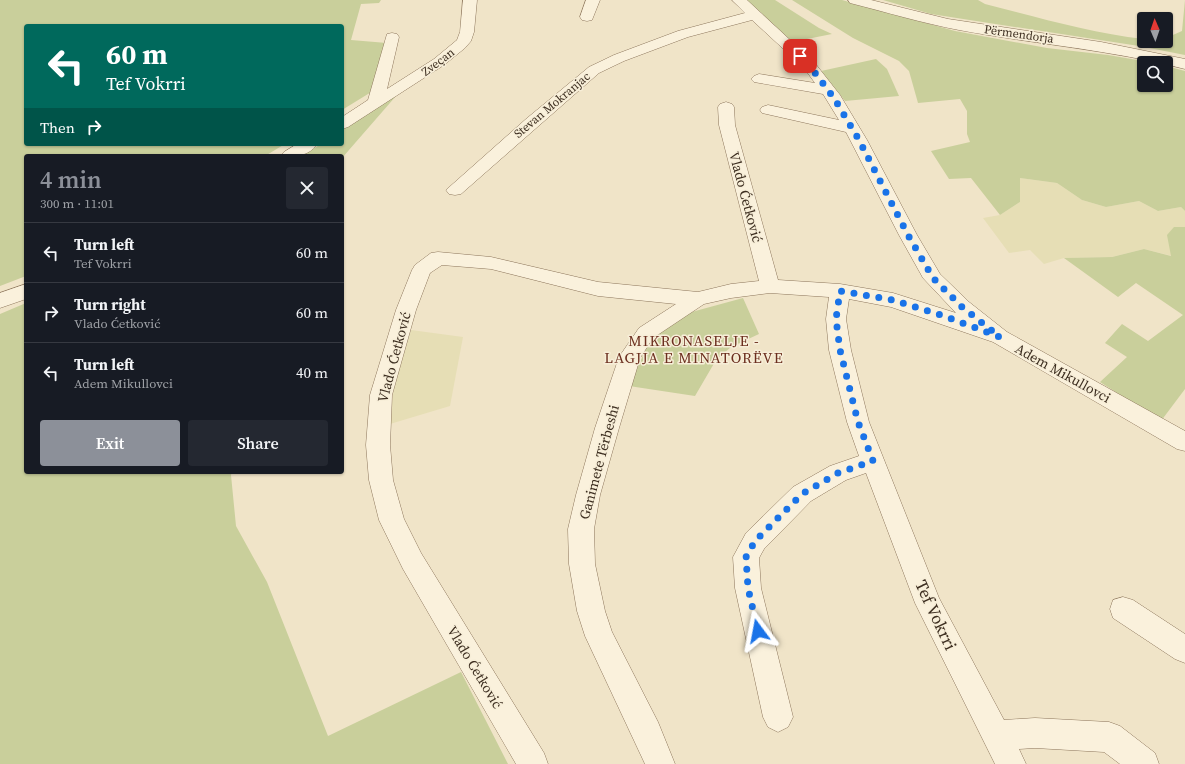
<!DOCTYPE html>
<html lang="en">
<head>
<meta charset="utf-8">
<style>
  :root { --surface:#171b24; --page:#242831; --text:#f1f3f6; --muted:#9ea1a6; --line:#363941; --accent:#8c9099 }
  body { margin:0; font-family:"Source Serif 4",serif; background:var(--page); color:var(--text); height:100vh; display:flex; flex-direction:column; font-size:15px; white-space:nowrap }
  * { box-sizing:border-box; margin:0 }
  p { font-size:13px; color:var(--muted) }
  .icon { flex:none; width:22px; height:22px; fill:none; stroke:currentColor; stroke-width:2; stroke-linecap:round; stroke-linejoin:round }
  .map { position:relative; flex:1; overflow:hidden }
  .sheet { position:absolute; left:24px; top:154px; width:320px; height:320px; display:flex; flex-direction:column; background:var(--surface); border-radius:4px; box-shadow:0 1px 3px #0004 }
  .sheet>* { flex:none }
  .guide { position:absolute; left:24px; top:24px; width:320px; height:122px; border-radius:4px; box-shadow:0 1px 3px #0004; background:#00695c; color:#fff; overflow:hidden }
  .needle { width:26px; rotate:358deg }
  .buttons { position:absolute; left:1137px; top:12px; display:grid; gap:8px }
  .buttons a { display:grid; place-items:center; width:36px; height:36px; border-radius:4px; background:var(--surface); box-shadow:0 1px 3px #0004; font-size:20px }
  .pin { position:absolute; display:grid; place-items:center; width:34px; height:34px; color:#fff; margin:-17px; border-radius:8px; box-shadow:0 2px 6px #0006 }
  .me { position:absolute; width:44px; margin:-22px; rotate:347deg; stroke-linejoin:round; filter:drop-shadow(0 0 3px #0008) }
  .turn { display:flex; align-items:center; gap:14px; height:84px; padding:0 16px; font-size:18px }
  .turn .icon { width:52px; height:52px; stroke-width:2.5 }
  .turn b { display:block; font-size:28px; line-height:34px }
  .then { display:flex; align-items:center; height:38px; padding:0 16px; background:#0003; gap:8px; font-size:15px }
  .round { display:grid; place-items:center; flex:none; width:42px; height:42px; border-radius:4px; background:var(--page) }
  .summary { display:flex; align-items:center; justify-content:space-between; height:68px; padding:0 16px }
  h1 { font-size:24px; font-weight:600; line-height:30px; color:var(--accent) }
  .action { display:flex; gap:8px; margin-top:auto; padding:8px 16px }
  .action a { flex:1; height:46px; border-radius:4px; background:var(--accent); color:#fff; font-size:16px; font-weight:600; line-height:46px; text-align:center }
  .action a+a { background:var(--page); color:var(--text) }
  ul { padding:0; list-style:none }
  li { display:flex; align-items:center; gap:12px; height:60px; padding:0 16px; border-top:1px solid var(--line) }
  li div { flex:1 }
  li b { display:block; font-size:15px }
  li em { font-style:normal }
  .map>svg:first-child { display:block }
  .farmland { fill:#e6deb5 }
  .green { fill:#c9cf9b }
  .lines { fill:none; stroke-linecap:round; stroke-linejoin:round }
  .minor-casing { stroke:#8d765c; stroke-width:1 }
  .minor { fill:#faf1dc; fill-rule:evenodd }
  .route { stroke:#1a73e8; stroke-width:7; stroke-dasharray:0 12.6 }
  .labels { text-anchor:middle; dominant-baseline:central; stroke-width:3; stroke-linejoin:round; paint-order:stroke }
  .far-street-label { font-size:12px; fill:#3d2e20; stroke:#f7eed8 }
  .street-label { font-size:14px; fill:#3d2e20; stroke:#f7eed8 }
  .neighbourhood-label { font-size:15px; letter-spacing:1px; fill:#6b2e1e; stroke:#f7eed8 }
  .near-street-label { font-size:17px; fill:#3d2e20; stroke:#f7eed8 }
</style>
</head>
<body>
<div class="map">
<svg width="1185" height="764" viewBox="0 0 1185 764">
  <rect width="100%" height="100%" fill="#f0e4c8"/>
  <g class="farmland">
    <path d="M1020 178 1057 183 1082 200 1106 207 1139 201 1158 211 1181 207 1185 211V227L1174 228 1172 256 1144 249 1112 257 1064 258 1044 264 1030 250 1009 253 983 218 1000 215 1020 202Z"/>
    <path d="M411 330 463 337 450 406 390 424 394 385Z"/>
  </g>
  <g class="green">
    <path d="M0 0H381L379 3 361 4 351 40 387 43 381 86 342 110V26H26V144H285L265 156H26V276L0 286Z"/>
    <path d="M745 0H775L819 28 832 34 792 42Z"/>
    <path d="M792 0H842L955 31 1047 48 1108 55 1155 63H1144V85H1166V66L1185 71V211L1181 207 1158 211 1139 201 1106 207 1082 200 1057 183 1020 178V202L1000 215 971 178 949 179 931 151 970 142 967 134V111L960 99 918 103 909 71 899 61 853 38Z"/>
    <path d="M883 0H978L985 4C1037 17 1090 33 1144 39V41H1166V38L1182 31 1185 0V55L1139 46 931 14Z"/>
    <path d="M876 59 887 69 899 96 845 101 821 71Z"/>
    <path d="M396 96 342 158V156H302L321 144H342V130Z"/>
    <path d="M1174 227H1185V389L1161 421 1100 382 1127 357 1105 343 1122 324 1148 341 1183 315 1136 283 1118 297 1064 258 1112 257 1144 249 1171 256 1167 235Z"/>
    <path d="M743 298 759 334 731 347 716 360 695 396 629 386 651 338 677 316Z"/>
    <path d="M26 303V472H232L231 475 236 526 267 582 328 736 461 672 508 764H0V314Z"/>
  </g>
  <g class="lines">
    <defs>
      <g id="minor">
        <path d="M463 0H477L474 32 471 41 465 48 444 65 348 127 342 129V117L368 100 387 34 392 33 397 34 399 37 387 89 434 59 457 40 460 32Z"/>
        <path d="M586 0H600L592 20 587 21 582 20 580 17Z"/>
        <path d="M732 0H747L814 62 840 95 867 140 917 235 940 274 969 302 1007 332 1185 431V451L1177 449 993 342 891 307 849 299 846 319 851 350 869 422 939 598 1004 720 1035 718 1109 722 1120 726 1155 753 1159 764H1120L1104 752 1035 748 1019 749 1026 764H995L915 603 866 473 846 480 811 501 764 549 759 558 761 588 793 717 788 727 778 732 768 727 763 717 735 588 733 557 746 533 793 487 830 466 859 456 847 422 829 350 826 319 829 297 770 293 731 298 704 304 653 338 640 358 619 428 600 495 594 529 595 564 605 611 612 632 658 722 675 764H645L585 636 577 611 569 564 568 529 576 495 595 428 619 357 639 328 676 304 598 296 491 269 442 265 430 273 416 310 392 395 390 445 393 480 404 519 421 553 544 753 548 764H516L403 569 379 520 369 480 366 445 370 395 396 310 412 270 415 265 431 253 438 252 491 257 598 282 698 292 731 284 759 281 719 125 718 107 720 104 726 102 732 104 734 107 735 125 778 280 840 284 893 293 956 313 923 278 899 235 846 132 762 113 760 110 762 107 768 105 839 120 823 94 754 82 751 79 754 76 759 74 815 83 804 68 752 20 688 37 624 61 599 73 461 194 455 195 449 194 446 190 526 119 589 67 614 55 678 31 745 13Z"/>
        <path d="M848 0H871L948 19 1101 42 1185 59V69C1112 50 1034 44 959 30 922 23 886 12 850 3Z"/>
        <path d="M297 144H317C308 157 296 156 281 156L284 152Z"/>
        <path d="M26 284V299L0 308V293Z"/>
        <path d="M1123 597 1133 600 1185 634V663L1175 659 1113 618 1110 609 1113 600Z"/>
      </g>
    </defs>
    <use href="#minor" class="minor-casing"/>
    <use href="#minor" class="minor"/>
  </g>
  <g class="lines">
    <path class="route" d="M758 631 748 588 746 557 755 541 802 494 838 473 873 461 858 422 840 350 836 319 840 291 893 300 944 316 1000 337 962 307 933 278 908 235 859 140 834 98 809 65 800 56"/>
  </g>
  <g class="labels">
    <g class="far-street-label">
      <text transform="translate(1019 34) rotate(8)">Përmendorja</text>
      <text transform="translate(438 62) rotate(-37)">Zveçan</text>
      <text transform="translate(552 105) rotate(-40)">Stevan Mokranjac</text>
    </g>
    <g class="street-label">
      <text transform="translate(746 197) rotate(75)">Vlado Ćetković</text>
      <text transform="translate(394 357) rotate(-75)">Vlado Ćetković</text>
      <text transform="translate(1063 373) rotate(29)">Adem Mikullovci</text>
      <text transform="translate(599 462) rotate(-75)">Ganimete Tërbeshi</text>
      <text transform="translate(475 667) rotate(59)">Vlado Ćetković</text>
    </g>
    <g class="neighbourhood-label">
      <text x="694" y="340">MIKRONASELJE -<tspan x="694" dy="17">LAGJJA E MINATORËVE</tspan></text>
    </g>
    <g class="near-street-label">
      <text transform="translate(936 615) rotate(65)">Tef Vokrri</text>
    </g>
  </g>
</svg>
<div class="buttons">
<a><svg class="needle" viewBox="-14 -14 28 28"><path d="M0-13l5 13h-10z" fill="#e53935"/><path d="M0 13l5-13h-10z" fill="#9ea1a6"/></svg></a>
<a><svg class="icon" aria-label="search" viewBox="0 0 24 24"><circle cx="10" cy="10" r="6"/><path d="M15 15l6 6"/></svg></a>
</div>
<div class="pin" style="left:800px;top:56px;background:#d93025"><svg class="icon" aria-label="arrive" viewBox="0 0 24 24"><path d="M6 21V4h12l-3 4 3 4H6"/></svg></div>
<svg class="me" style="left:758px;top:631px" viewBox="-20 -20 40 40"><path d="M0-17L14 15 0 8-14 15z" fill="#1a73e8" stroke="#fff" stroke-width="4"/></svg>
<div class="guide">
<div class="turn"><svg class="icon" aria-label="left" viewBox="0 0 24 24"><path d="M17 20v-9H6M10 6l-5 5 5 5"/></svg><div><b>60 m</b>Tef Vokrri</div></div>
<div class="then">Then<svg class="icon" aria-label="right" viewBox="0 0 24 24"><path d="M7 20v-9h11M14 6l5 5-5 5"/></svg></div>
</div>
<section class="sheet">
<div class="summary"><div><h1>4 min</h1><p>300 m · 11:01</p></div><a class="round"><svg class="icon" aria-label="close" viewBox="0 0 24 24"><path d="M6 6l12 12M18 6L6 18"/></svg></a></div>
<ul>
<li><svg class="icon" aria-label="left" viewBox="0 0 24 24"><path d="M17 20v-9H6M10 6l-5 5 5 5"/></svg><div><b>Turn left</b><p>Tef Vokrri</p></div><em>60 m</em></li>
<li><svg class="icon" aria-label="right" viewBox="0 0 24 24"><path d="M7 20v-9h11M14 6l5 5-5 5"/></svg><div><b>Turn right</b><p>Vlado Ćetković</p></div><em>60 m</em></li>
<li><svg class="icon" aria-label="left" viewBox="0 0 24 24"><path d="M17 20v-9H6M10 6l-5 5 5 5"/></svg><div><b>Turn left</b><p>Adem Mikullovci</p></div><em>40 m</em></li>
</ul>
<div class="action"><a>Exit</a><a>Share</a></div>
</section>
</div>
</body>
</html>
